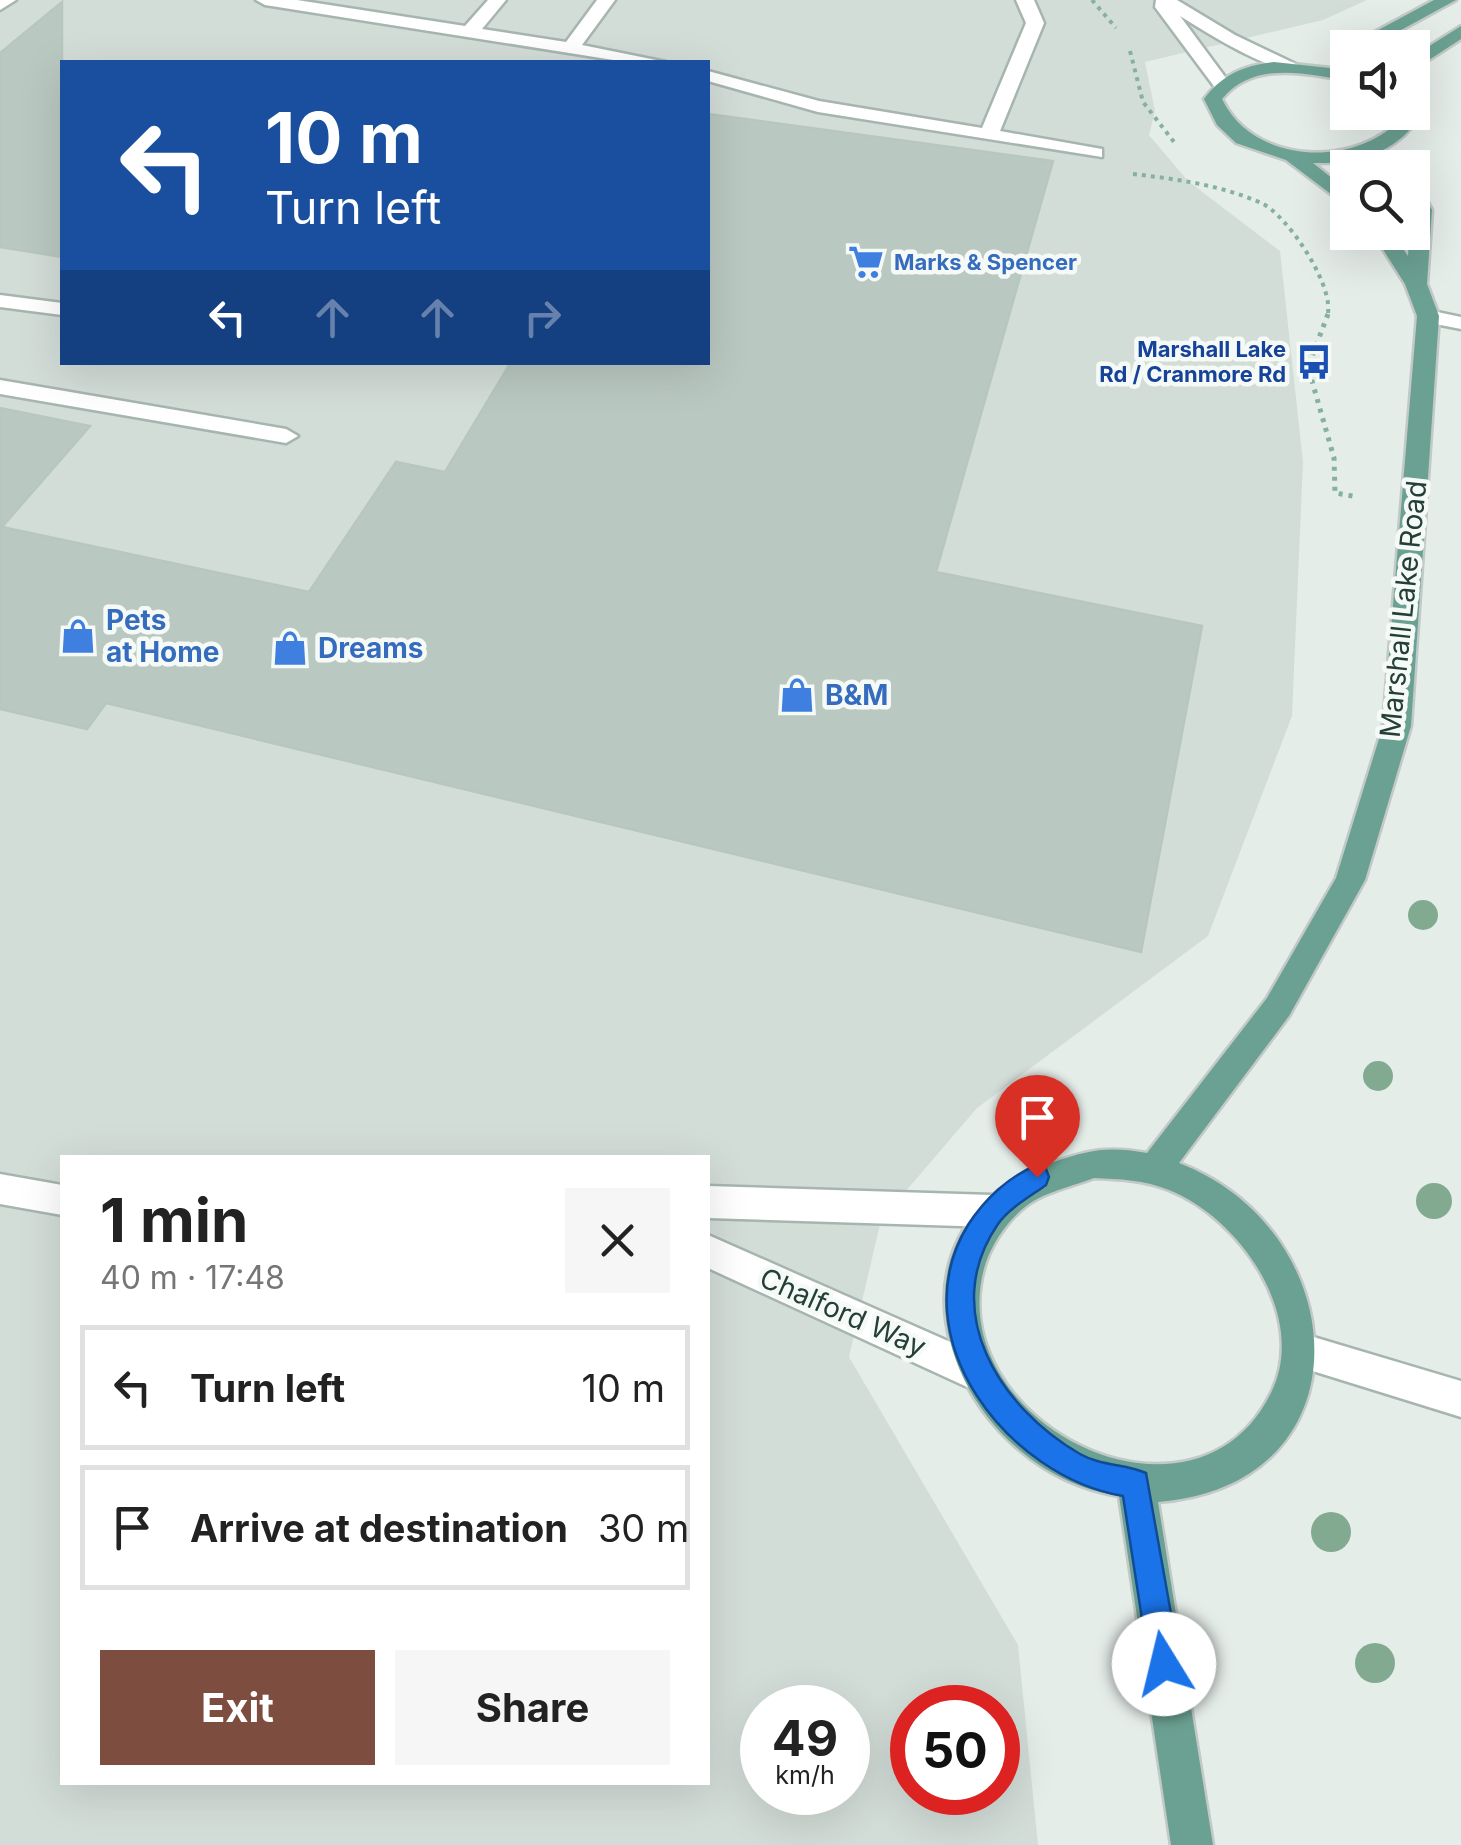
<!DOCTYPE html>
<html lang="en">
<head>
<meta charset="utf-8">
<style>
  :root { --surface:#fff; --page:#f6f6f6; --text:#222; --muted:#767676; --line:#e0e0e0; --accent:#7d4d3f }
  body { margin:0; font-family:Inter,sans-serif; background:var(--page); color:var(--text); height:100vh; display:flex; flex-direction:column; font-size:38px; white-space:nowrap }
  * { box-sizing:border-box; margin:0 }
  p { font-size:32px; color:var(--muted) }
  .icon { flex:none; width:55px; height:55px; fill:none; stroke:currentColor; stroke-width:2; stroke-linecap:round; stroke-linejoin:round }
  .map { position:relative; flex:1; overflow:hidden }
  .drawer { position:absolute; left:60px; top:1155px; width:650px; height:630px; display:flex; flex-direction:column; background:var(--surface); border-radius:0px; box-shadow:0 10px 40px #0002 }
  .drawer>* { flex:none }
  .top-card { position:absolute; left:60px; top:60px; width:650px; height:305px; border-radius:0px; box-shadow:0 10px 40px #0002; background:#1a4fa0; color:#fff; overflow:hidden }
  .buttons { position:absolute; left:1330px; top:30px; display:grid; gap:20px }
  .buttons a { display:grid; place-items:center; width:100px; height:100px; border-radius:0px; background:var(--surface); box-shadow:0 10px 40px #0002; font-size:50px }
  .speed { position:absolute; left:740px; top:1685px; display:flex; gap:20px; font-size:50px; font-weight:700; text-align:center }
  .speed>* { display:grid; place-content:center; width:130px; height:130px; border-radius:50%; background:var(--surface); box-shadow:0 10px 40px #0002; line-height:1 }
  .speed small { font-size:25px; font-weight:400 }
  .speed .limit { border:15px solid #d22; background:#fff; color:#111 }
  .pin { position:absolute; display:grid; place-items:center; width:85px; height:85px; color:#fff; margin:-102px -42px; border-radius:50% 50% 50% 0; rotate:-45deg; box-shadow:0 0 10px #0007 }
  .pin .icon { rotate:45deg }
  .me { position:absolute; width:110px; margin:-55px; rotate:351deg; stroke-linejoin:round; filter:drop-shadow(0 0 8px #0008) }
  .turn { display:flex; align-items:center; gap:35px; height:210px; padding:0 40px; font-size:45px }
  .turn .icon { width:130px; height:130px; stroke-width:2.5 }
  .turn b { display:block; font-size:70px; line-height:85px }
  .lanes { display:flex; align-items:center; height:95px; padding:0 40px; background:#0003; justify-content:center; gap:50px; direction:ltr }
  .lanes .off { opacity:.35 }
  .round { display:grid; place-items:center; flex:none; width:105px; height:105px; border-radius:0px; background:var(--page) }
  .headline { display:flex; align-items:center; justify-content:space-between; height:170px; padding:0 40px }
  h1 { font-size:60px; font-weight:700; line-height:75px }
  .primary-button { display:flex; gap:20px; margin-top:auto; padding:20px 40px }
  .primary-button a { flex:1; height:115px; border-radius:0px; background:var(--accent); color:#fff; font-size:40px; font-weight:700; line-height:115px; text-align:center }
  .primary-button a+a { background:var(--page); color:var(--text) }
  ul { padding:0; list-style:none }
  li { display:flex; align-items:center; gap:30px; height:125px; margin:0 20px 15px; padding:0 20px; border:5px solid var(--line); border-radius:0px }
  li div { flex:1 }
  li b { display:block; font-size:38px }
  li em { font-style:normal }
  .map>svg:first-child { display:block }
  .built { fill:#d3ddd8; fill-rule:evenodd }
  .building { fill:#bac8c2; stroke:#b7c7c0; stroke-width:2.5 }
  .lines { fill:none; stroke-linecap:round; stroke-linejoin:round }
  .minor-casing { stroke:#a7b5b0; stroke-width:5 }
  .major-casing { stroke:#c2c9c7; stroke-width:5 }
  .path-far1 { stroke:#86b0a1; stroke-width:4; stroke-dasharray:4 5; stroke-linecap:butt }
  .path { stroke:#86b0a1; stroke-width:5; stroke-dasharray:4 6; stroke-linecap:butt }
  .minor { fill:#fff; fill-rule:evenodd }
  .major { fill:#6ba192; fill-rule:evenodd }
  .tree { fill:#81aa90 }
  .route { fill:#1a73e8; stroke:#114b97; stroke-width:2.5 }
  .labels { text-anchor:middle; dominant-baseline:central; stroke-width:9; stroke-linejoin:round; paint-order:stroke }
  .far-shop-label { font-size:22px; font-weight:bold; fill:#366cbe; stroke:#f5faf7; text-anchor:start }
  .far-transit-label { font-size:22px; font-weight:bold; fill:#164399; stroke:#f5faf7; text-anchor:end }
  .street-label { font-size:28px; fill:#243f37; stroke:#f5faf7 }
  .shop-label { font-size:28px; font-weight:bold; fill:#366cbe; stroke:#f5faf7; text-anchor:start }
</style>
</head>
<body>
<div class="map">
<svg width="1461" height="1845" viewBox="0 0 1461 1845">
  <rect width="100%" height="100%" fill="#e5ede9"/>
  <path class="built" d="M0 0H1367L1323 20 1145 62 1155 111 1149 135 1188 181 1280 251 1303 462 1292 716 1208 936 977 1108 881 1220 849 1357 1018 1645 1038 1845H0ZM62 62H708V362H62ZM62 1158H708V1782H62ZM762 1708H848V1792H762ZM912 1708H998V1792H912Z"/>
  <g class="building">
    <path d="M62 2V257L0 247V53Z"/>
    <path d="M708 114 1053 161 936 572 1202 626 1141 952 106 703 87 729 0 709V408L90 426 2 527 309 592 396 462 445 472 511 362H708Z"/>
  </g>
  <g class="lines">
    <defs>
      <g id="minor">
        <path d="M0 0H16L0 10Z"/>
        <path d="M256 0H297L465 26 488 0H506L482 29 566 42 597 0H615L582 45 666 62H626L265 5Z"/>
        <path d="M1016 0H1034L1044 23 1000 131 1102 149V157L818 112 708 81V71L819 101 982 128 1026 23Z"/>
        <path d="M1156 0H1177L1235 35 1302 67C1283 82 1201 29 1180 16L1231 85 1216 89 1155 7Z"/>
        <path d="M0 295 62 303V315L0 307Z"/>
        <path d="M1428 310 1461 317V329L1420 321 1417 316Z"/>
        <path d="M0 380 286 429 298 436 286 443 0 394Z"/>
        <path d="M0 1174 62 1185V1215L0 1204Z"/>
        <path d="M708 1186 992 1195 1004 1200 1009 1211 1004 1222 992 1227 708 1218Z"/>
        <path d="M708 1235 991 1360 996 1373 991 1386 978 1391 965 1386 708 1268Z"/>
        <path d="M1300 1333 1461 1381V1417L1287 1363 1282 1351 1287 1339Z"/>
      </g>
      <g id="major">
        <path d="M1434 0H1456L1368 48H1345Z"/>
        <path d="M1461 26V39L1412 71V57Z"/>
        <path d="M1274 62 1348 70V81C1305 73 1253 61 1222 99 1251 161 1345 168 1393 126L1390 112H1408L1412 127C1388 156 1351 164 1313 163L1348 191V207L1286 160 1236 143 1217 125 1204 99C1223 74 1243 66 1274 62Z"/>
        <path d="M1412 183 1419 185 1432 210 1427 284 1439 316 1411 726 1365 880 1289 1016 1179 1163C1354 1230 1372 1485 1158 1502L1213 1845H1171L1119 1496C951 1470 862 1230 1051 1163 1089 1150 1107 1146 1147 1153L1267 998 1336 878 1383 726 1417 316 1405 284 1372 232H1392L1408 256ZM1094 1178C1119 1179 1145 1180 1169 1190 1240 1218 1309 1317 1271 1393 1193 1551 935 1419 986 1262 994 1239 1014 1211 1037 1199 1054 1190 1076 1185 1094 1178Z"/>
      </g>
    </defs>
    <use href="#minor" class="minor-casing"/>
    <use href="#major" class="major-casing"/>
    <g class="path-far1">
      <path d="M1092 0 1116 28"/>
      <path d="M1130 51 1143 102 1174 142"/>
      <path d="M1133 174C1176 179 1221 185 1261 203 1287 214 1337 289 1327 317"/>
    </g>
    <path class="path" d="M1328 314 1308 367 1334 458 1335 493 1358 497"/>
    <use href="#minor" class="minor"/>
    <use href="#major" class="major"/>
  </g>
  <g class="tree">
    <circle cx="1423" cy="915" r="15"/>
    <circle cx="1378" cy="1076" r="15"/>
    <circle cx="1434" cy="1201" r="18"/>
    <circle cx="1331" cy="1532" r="20"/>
    <circle cx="1375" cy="1663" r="20"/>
  </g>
  <path class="route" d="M1037 1165 1046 1169 1049 1177 1046 1185C1031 1196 1009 1208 998 1224 938 1311 1000 1408 1080 1454 1101 1466 1125 1464 1146 1473L1180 1664 1175 1675 1164 1680 1153 1675 1149 1664 1123 1496C1009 1477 899 1338 968 1225 984 1200 1009 1176 1037 1165Z"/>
  <defs>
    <symbol id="supermarket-bare" viewBox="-9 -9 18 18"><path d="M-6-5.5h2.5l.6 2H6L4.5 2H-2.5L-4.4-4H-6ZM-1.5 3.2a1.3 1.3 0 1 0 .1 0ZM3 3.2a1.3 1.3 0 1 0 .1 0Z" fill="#3f7fe0" stroke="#f5faf7" stroke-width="2.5" paint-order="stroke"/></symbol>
    <symbol id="bus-bare" viewBox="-9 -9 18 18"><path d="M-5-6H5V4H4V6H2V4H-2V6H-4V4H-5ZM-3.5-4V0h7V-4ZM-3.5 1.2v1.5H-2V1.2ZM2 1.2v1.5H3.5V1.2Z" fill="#1a4fb4" stroke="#f5faf7" stroke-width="2.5" paint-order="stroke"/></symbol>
    <symbol id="shop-bare" viewBox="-9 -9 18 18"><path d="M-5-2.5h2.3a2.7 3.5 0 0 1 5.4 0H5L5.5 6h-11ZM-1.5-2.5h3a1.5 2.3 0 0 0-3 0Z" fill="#3f7fe0" stroke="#f5faf7" stroke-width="2.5" paint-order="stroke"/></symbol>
  </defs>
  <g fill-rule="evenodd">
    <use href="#supermarket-bare" x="841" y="237" width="50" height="50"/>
    <use href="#bus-bare" x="1289" y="337" width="50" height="50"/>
    <use href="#shop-bare" x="53" y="611" width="50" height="50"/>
    <use href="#shop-bare" x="265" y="623" width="50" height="50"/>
    <use href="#shop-bare" x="772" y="670" width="50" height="50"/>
  </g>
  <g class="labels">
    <g class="far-shop-label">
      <text x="894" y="262">Marks &amp; Spencer</text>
    </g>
    <g class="far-transit-label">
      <text x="1286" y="349">Marshall Lake<tspan x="1286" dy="25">Rd / Cranmore Rd</tspan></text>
    </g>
    <g class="street-label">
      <text transform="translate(1403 609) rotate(-84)">Marshall Lake Road</text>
      <text transform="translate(843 1312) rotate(24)">Chalford Way</text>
    </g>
    <g class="shop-label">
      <text x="106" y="620">Pets<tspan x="106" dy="32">at Home</tspan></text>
      <text x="318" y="648">Dreams</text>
      <text x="825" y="695">B&amp;M</text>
    </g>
  </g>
</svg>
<div class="buttons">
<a><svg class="icon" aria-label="sound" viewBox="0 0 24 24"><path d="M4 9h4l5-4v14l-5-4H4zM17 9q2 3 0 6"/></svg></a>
<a><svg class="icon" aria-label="search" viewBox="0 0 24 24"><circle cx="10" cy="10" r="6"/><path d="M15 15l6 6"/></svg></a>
</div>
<div class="speed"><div>49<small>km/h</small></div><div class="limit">50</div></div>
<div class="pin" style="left:1037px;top:1177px;background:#d93025"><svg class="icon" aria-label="arrive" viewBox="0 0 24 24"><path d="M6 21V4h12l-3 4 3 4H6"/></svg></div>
<svg class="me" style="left:1164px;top:1664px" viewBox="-20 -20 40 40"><circle r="19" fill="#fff"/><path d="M0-13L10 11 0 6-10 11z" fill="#1a73e8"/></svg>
<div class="top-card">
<div class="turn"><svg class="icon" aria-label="left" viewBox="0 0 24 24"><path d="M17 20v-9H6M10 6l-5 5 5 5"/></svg><div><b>10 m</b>Turn left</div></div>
<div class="lanes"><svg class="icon" aria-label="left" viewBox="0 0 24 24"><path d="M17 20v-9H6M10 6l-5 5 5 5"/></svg><svg class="icon off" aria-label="ahead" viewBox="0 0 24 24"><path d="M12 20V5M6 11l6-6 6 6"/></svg><svg class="icon off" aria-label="ahead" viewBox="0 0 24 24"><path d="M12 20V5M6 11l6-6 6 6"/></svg><svg class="icon off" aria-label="right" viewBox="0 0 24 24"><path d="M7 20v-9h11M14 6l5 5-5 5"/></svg></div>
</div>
<section class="drawer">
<div class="headline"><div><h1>1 min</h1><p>40 m · 17:48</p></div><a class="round"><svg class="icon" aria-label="close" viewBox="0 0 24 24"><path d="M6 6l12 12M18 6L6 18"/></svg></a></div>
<ul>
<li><svg class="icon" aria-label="left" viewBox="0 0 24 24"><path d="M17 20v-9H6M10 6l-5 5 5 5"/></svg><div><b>Turn left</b></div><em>10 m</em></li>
<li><svg class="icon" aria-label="arrive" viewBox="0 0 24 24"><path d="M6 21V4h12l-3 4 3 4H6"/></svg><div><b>Arrive at destination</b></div><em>30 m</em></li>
</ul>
<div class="primary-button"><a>Exit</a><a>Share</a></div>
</section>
</div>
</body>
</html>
